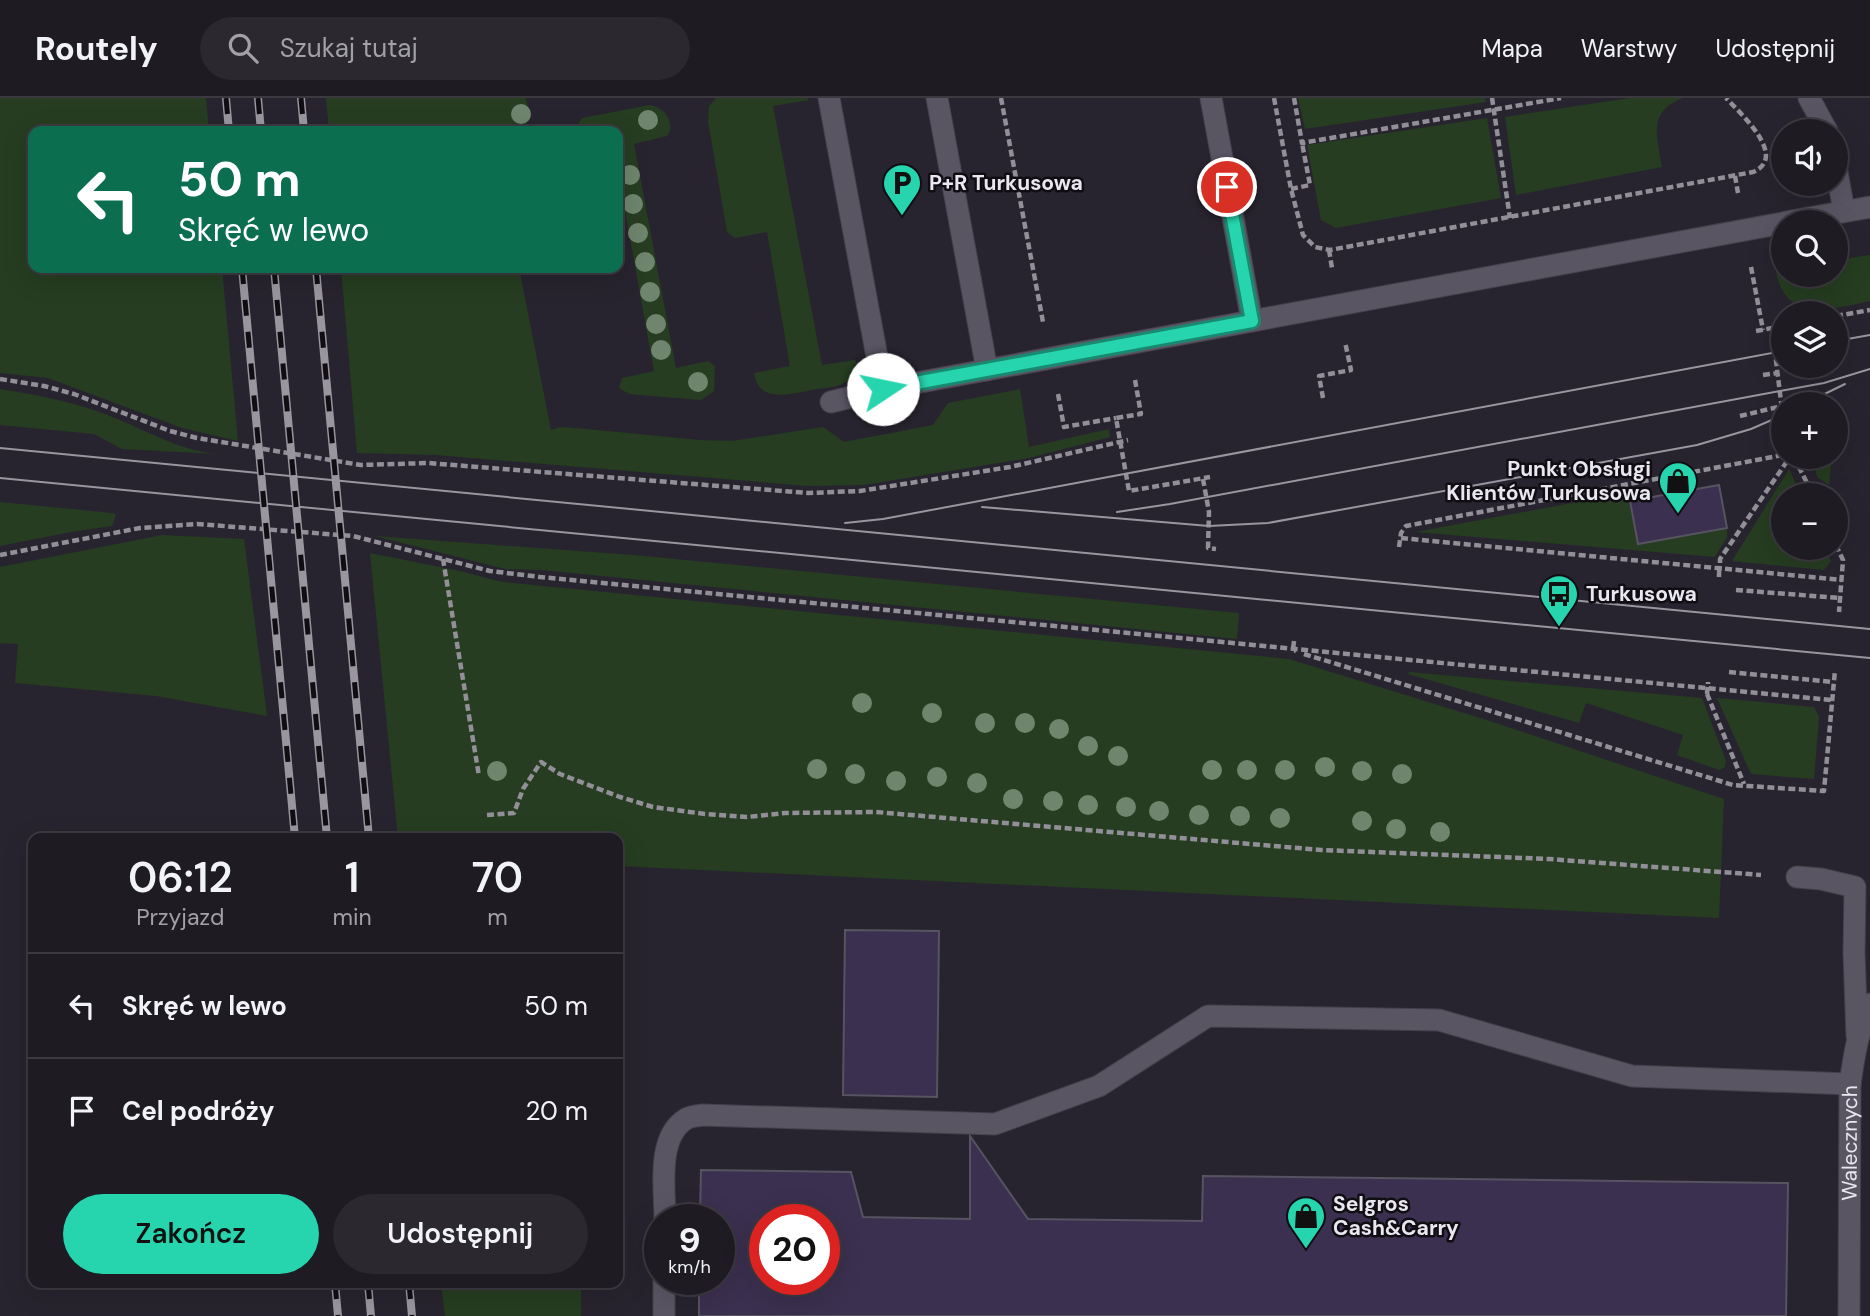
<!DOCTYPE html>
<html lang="pl">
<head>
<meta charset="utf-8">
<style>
  :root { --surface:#1e1b23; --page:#2b2830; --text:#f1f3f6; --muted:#a1a1a6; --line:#3c3941; --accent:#26d5ae }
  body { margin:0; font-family:"DM Sans",sans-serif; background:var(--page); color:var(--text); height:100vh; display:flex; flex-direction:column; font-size:26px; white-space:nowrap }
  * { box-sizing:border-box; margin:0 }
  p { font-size:23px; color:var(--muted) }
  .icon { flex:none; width:38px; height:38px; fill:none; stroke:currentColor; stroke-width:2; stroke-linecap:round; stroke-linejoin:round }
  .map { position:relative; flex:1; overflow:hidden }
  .side { position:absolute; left:28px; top:735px; width:595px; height:455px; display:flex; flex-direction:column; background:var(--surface); border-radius:14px; box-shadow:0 7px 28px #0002,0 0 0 2px var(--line) }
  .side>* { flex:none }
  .guide { position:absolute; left:28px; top:28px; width:595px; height:147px; border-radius:14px; box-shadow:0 7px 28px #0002,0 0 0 2px var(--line); background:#0b6e4f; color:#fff; overflow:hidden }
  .buttons { position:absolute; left:1771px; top:21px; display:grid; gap:14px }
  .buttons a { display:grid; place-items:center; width:77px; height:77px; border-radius:50%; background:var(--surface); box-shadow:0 7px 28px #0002,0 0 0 2px var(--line); font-size:35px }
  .speed { position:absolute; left:644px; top:1106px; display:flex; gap:14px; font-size:35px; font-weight:700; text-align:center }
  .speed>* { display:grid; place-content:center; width:91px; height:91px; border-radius:50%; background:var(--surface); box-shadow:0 7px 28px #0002,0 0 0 2px var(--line); line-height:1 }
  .speed small { font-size:18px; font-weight:400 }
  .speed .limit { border:10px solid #d22; background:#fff; color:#111 }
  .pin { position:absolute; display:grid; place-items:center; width:60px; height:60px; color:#fff; margin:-30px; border:4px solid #fff; border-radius:50%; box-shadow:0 2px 7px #0007 }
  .me { position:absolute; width:77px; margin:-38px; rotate:79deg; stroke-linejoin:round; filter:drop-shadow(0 0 5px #0008) }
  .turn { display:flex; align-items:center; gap:24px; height:147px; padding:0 35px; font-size:32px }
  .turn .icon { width:91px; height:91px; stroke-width:2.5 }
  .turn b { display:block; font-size:49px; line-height:60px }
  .eta { display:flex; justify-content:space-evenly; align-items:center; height:119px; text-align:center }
  .eta b { font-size:42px; font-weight:600; line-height:49px }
  .action { display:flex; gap:14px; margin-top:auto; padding:14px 35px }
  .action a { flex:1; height:80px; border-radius:42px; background:var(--accent); color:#111; font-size:28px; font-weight:600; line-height:80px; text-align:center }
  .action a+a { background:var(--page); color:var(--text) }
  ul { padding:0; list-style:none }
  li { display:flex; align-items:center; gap:21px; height:105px; padding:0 35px; border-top:2px solid var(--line) }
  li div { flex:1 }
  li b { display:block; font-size:26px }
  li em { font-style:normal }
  header { display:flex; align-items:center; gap:42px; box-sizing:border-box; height:98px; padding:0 35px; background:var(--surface); border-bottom:2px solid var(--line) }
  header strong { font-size:33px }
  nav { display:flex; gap:38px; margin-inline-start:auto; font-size:24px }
  .search { width:490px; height:63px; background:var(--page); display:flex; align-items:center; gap:18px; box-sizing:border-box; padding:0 24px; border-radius:38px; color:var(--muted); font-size:26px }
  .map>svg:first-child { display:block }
  .green { fill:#263d21 }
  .building { fill:#3b304f; stroke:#575361; stroke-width:2; fill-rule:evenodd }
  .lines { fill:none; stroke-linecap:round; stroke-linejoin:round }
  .lane-casing { stroke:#44414b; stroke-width:23 }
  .street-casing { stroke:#44414b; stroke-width:23 }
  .path { stroke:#928f98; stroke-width:4.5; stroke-dasharray:7 3.5; stroke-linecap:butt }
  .lane { stroke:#5a5563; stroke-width:21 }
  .street { stroke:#5a5563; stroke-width:21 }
  .tram { stroke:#99969f; stroke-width:2 }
  .rail-casing { stroke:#99969f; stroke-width:8 }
  .rail { stroke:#100e13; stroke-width:5; stroke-dasharray:16; stroke-linecap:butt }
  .path-bridge { stroke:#928f98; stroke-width:4.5; stroke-dasharray:7 3.5; stroke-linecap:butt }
  .tree { fill:#6f856d }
  .route-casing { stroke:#198a71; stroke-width:18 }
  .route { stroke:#26d5ae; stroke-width:12 }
  .labels { text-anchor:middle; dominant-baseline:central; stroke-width:5; stroke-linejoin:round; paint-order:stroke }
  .poi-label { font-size:21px; font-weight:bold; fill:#e9e7ef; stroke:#100e13; text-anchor:start }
  .street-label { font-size:21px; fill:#e9e7ef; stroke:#100e13 }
</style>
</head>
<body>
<header>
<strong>Routely</strong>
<div class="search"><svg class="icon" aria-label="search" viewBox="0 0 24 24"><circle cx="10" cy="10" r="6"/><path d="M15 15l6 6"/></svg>Szukaj tutaj</div>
<nav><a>Mapa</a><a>Warstwy</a><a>Udostępnij</a></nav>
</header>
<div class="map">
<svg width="1870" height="1218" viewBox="0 0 1870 1218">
  <rect width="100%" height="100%" fill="#28242f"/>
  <g class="green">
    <path d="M0 0H206L209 33H33V170H222L238 343 182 330 48 280 0 275Z"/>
    <path d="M326 0H526L530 21 525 27 493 33H329Z"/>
    <path d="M716 0H807L809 2 773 8 822 267 856 262C856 271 853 280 844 285 835 290 822 290 812 292 789 296 759 306 754 275L790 268 767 134 735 140 727 134 708 23 709 8Z"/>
    <path d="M1298 0H1485L1486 4 1305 31Z"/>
    <path d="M1630 0H1683C1647 13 1657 39 1662 69L1516 97 1505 19Z"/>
    <path d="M650 7C663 9 672 20 670 33L667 38 634 46 676 270 708 263 715 268 714 293 701 302 629 296 619 290 622 280 654 273 618 74V33H574L582 20Z"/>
    <path d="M1487 20 1501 100 1336 130 1321 122 1307 47Z"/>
    <path d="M1870 157V203C1832 211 1785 226 1776 173L1783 172V177H1836V162Z"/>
    <path d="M341 170H519L551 332 561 329 587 331 699 342 732 343 823 329 844 344 933 327 948 305 1020 291 1029 349 1109 331 1110 339 1029 360 864 387 808 388 436 357 357 355Z"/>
    <path d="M0 291C36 297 71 303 105 316 142 330 177 352 216 356L122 351 94 336 0 327Z"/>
    <path d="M1813 359H1832L1829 387 1817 379Z"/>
    <path d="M1789 371 1801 397H1783V450H1825L1831 463 1824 472 1732 463Z"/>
    <path d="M1627 395 1638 446 1727 430V439L1715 459 1415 434Z"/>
    <path d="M0 404 102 414 116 416 112 428 71 434 0 448Z"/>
    <path d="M162 437 244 441 267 618 156 598 15 585 18 546 0 545V469Z"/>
    <path d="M375 438 633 457 1239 515 1237 541 541 472 505 471Z"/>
    <path d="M370 455 460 473 502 484 1289 561 1493 624 1724 701 1719 820 618 768V740H398Z"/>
    <path d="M1409 574 1702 600 1726 663 1725 669 1719 672 1677 657 1683 637 1586 605 1579 625 1408 576Z"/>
    <path d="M1717 600 1814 609 1819 619 1814 681 1751 676Z"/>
    <path d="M441 1185H581V1218H445Z"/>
  </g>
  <g class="building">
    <path d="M1719 387 1727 430 1638 446 1630 403Z"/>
    <path d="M845 832 939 833 937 999 843 997Z"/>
    <path d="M970 1038 1028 1121 1202 1123 1203 1078 1788 1085 1786 1218H699V1181H719V1122H700L701 1072 851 1074 863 1119 970 1121ZM765 1122H824V1181H765Z"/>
  </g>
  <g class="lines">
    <defs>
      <g id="lane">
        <path d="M829 0 883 291"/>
        <path d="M937 0 987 272"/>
        <path d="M1211 0 1252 223"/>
        <path d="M1809 0 1827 33"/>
        <path d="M1836 68 1844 113"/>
        <path d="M1786 124 1870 109"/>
        <path d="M831 304 883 291 1783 125"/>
        <path d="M1797 779 1821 781 1855 789 1854 855 1857 938"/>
        <path d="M665 1122C665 1092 656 1039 686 1021 690 1018 698 1018 702 1017L995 1026 1099 988 1208 918 1439 922 1632 978 1850 986"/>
        <path d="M664 1218V1181"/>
      </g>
      <g id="street">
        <path id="s1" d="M1849 1218 1850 986C1854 958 1858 932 1870 906"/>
      </g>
    </defs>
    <use href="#lane" class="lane-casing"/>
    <use href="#street" class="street-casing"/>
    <g class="path">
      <path d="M1001 0 1043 224"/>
      <path d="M1274 0 1291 91 1303 137 1315 149 1330 152 1753 74C1789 59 1740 15 1726 0"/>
      <path d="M1294 0 1302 45 1561 0"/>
      <path d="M1492 0 1510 120"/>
      <path d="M1735 78 1738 95"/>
      <path d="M1291 91 1310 87 1302 45"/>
      <path d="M1329 152 1332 170"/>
      <path d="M1751 169 1763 232"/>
      <path d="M1836 218 1870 212"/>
      <path d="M1772 230 1783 320"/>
      <path d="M1756 233 1783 228"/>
      <path d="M1763 277 1778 275"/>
      <path d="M0 281 44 288 74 296 170 333 197 340 361 367 428 365 808 395 860 393 1010 369 1128 342"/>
      <path d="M1135 282 1141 316 1116 320 1129 393 1210 379"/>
      <path d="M1058 296 1064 329 1116 320"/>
      <path d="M1323 300 1319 278 1351 272 1345 244"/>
      <path d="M1740 318 1782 308"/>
      <path d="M1794 359 1813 397"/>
      <path d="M1203 381 1209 414 1208 450 1216 451"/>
      <path d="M1401 440 1842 482"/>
      <path d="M1836 447 1843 462 1839 514"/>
      <path d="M1399 449 1401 435 1406 428 1783 357"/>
      <path d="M0 457 140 430 197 426 353 438 490 473 540 479 1831 602"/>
      <path d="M443 461 479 678"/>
      <path d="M1720 465V461L1790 359"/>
      <path d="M1719 479V475"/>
      <path d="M1736 492 1840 500"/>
      <path d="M1294 543 1293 552 1296 553"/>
      <path d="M1304 556 1733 687 1824 693 1835 572"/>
      <path d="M1729 574 1833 584"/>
      <path d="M1708 586V584"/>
      <path d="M1707 596 1744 686"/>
      <path d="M487 717 514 715 523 691 541 664 560 676 620 699 653 709 705 716 747 719 785 715 876 714 1321 752 1549 761 1761 777"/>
    </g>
    <use href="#lane" class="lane"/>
    <use href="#street" class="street"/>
    <g class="tram">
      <path d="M1836 243 1870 237"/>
      <path d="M1804 306 1845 286"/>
      <path d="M0 350 1870 531"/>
      <path d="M0 380 1870 560"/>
      <path d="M982 409 1209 428 1268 425 1697 347 1751 331 1783 317"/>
      <path d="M1117 414 1170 406 1780 293 1824 285 1870 271"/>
      <path d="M845 425 883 421 1783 253"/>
    </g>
    <defs>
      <g id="rail">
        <path d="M226 0 229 33"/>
        <path d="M258 0 261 33"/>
        <path d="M301 0 304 33"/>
        <path d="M242 170 295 740"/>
        <path d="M274 170 327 740"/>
        <path d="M316 170 369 740"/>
        <path d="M335 1185 338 1218"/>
        <path d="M368 1185 371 1218"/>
        <path d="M409 1185 412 1218"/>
      </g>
    </defs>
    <use href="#rail" class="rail-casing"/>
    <use href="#rail" class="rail"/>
    <g class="path-bridge">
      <path d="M1719 475 1720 465"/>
      <path d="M1707 596 1708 586"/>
    </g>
  </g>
  <g class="tree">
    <circle cx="521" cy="16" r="10"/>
    <circle cx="648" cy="22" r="10"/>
    <circle cx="630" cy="77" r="10"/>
    <circle cx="633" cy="106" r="10"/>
    <circle cx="638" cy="135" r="10"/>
    <circle cx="645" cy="164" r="10"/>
    <circle cx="650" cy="194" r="10"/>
    <circle cx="656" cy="226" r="10"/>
    <circle cx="661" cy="252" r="10"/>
    <circle cx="698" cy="284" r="10"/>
    <circle cx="862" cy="605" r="10"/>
    <circle cx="932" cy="615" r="10"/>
    <circle cx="985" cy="625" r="10"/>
    <circle cx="1025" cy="625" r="10"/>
    <circle cx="1059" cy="631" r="10"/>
    <circle cx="1088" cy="648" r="10"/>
    <circle cx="1118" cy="658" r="10"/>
    <circle cx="1325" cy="669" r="10"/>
    <circle cx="817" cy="671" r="10"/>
    <circle cx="1212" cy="672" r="10"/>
    <circle cx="1247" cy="672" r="10"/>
    <circle cx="1285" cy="672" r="10"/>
    <circle cx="497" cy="673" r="10"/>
    <circle cx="1362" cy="673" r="10"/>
    <circle cx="855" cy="676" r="10"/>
    <circle cx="1402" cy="676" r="10"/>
    <circle cx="937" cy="679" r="10"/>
    <circle cx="896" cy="683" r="10"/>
    <circle cx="977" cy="685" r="10"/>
    <circle cx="1013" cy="701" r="10"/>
    <circle cx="1053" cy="703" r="10"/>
    <circle cx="1088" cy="707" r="10"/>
    <circle cx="1126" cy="709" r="10"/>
    <circle cx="1159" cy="713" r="10"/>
    <circle cx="1199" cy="717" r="10"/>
    <circle cx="1240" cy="718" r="10"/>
    <circle cx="1280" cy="720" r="10"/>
    <circle cx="1362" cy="723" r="10"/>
    <circle cx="1396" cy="731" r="10"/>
    <circle cx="1440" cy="734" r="10"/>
  </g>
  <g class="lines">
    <defs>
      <path id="route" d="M883 291 1252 223 1227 89"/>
    </defs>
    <use href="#route" class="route-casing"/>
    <use href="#route" class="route"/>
  </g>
  <defs>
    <symbol id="parking-pin" viewBox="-11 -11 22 30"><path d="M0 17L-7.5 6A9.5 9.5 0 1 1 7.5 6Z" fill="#26d5ae" stroke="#100e13"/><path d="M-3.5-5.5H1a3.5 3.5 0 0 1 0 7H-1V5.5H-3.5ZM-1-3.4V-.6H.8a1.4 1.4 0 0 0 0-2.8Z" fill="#111"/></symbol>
    <symbol id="shop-pin" viewBox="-11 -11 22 30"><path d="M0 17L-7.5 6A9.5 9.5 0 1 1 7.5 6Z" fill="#26d5ae" stroke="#100e13"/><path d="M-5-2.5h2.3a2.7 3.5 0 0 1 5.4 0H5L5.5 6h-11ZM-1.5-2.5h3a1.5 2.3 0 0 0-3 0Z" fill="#111"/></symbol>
    <symbol id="bus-pin" viewBox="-11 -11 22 30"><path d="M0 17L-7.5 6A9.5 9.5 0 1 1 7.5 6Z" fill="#26d5ae" stroke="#100e13"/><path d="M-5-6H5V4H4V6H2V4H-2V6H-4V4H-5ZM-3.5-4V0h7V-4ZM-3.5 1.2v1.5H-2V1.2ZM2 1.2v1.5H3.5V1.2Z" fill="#111"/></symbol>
  </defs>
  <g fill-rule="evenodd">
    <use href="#parking-pin" x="880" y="63" width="44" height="60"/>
    <use href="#shop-pin" x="1656" y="361" width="44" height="60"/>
    <use href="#bus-pin" x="1537" y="474" width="44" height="60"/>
    <use href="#shop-pin" x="1284" y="1096" width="44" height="60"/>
  </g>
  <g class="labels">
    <g class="poi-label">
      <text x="929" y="85">P+R Turkusowa</text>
      <text x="1651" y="371" text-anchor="end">Punkt Obsługi<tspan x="1651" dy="24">Klientów Turkusowa</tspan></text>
      <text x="1586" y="496">Turkusowa</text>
      <text x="1333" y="1106">Selgros<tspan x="1333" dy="24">Cash&amp;Carry</tspan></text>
    </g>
    <g class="street-label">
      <text stroke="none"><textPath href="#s1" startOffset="173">Walecznych</textPath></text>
    </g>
  </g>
</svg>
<div class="buttons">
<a><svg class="icon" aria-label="sound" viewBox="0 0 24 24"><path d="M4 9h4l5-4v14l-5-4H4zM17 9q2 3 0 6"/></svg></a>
<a><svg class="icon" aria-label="search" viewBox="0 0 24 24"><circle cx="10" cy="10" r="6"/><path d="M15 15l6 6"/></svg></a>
<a><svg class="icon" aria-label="layers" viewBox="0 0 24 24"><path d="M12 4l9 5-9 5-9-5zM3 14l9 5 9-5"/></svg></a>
<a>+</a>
<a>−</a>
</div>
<div class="speed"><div>9<small>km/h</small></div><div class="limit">20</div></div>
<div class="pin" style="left:1227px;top:89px;background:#d93025"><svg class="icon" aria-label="arrive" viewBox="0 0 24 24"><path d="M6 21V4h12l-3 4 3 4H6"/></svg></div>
<svg class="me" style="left:883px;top:291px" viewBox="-20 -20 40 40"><circle r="19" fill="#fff"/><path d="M0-13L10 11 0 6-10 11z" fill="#26d5ae"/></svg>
<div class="guide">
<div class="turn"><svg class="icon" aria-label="left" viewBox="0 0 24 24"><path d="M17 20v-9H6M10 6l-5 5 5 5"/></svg><div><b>50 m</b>Skręć w lewo</div></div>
</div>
<section class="side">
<div class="eta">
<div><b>06:12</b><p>Przyjazd</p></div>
<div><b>1</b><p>min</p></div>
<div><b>70</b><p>m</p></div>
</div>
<ul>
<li><svg class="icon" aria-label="left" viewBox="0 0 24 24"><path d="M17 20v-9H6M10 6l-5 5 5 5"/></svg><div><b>Skręć w lewo</b></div><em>50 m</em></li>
<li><svg class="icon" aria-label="arrive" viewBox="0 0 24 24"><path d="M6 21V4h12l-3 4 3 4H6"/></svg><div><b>Cel podróży</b></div><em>20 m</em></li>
</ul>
<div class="action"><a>Zakończ</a><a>Udostępnij</a></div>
</section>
</div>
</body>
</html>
